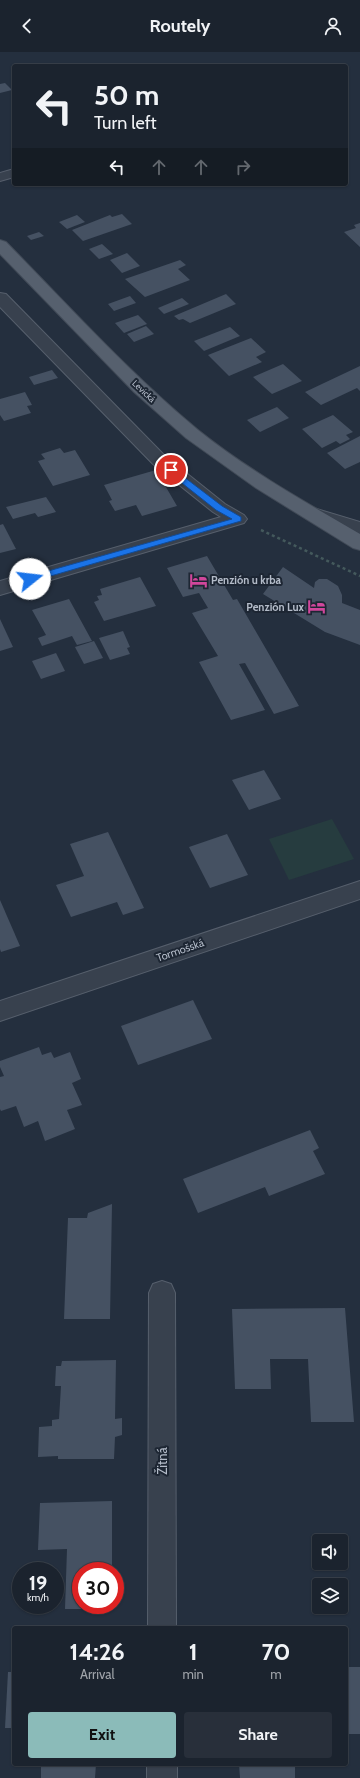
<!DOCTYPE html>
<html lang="en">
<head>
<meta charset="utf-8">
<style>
  :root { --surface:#1b232e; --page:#282f3a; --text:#f1f3f6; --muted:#a0a4aa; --line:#39404a; --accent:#8bbbb9 }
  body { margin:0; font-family:Cabin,sans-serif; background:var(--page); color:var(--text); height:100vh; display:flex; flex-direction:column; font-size:15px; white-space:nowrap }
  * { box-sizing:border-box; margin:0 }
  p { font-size:13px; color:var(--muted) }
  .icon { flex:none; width:22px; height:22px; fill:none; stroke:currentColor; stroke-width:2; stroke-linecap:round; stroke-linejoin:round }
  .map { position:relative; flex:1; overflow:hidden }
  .side { position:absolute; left:12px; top:1574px; width:336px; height:140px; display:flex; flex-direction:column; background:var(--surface); border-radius:4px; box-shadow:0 1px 3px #0004,0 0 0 1px var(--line) }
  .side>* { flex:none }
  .hud { position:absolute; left:12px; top:12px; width:336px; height:122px; border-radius:4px; box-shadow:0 1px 3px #0004,0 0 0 1px var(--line); background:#1b232e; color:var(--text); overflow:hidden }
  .buttons { position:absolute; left:312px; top:1482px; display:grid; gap:8px }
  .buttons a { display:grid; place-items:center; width:36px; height:36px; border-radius:4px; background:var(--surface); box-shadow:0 1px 3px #0004,0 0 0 1px var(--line); font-size:20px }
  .speed { position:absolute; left:12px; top:1510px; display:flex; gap:8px; font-size:20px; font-weight:700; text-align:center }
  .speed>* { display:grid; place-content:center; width:52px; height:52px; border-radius:50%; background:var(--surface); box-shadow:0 1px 3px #0004,0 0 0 1px var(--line); line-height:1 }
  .speed small { font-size:10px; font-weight:400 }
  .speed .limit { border:6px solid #d22; background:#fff; color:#111 }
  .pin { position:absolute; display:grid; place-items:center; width:34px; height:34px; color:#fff; margin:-17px; border:2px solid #fff; border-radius:50%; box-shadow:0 1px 4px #0007 }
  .me { position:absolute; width:44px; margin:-22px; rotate:74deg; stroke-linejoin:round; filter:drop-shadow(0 0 3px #0008) }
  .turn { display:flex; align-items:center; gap:14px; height:84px; padding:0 16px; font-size:18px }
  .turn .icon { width:52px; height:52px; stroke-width:2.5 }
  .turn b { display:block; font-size:28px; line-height:34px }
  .lanes { display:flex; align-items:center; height:38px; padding:0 16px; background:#0003; justify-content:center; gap:20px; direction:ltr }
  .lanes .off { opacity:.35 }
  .eta { display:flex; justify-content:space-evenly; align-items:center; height:68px; text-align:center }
  .eta b { font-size:24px; font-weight:700; line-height:28px }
  .action { display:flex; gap:8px; margin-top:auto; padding:8px 16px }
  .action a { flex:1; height:46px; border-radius:4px; background:var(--accent); color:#111; font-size:16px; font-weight:700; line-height:46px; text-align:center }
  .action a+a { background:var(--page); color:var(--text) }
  header { display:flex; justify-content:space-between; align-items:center; height:52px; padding:0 16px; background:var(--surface); font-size:18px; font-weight:700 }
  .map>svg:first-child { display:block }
  .green { fill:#263c3f }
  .building { fill:#455162 }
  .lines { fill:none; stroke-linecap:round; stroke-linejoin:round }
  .service-casing { stroke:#565f6c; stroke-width:2 }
  .minor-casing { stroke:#565f6c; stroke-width:2 }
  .primary-casing { stroke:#414a57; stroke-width:2 }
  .path { stroke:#44595c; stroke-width:2.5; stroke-dasharray:3 3; stroke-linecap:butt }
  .service { fill:#38414e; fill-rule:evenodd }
  .minor { fill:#38414e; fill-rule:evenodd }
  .primary { fill:#56606e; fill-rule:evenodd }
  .route { fill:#1a73e8; stroke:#114b97 }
  .labels { text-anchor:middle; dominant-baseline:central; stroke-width:4; stroke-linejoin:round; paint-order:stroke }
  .far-street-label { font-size:9px; fill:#b4bcc9; stroke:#1d2633 }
  .poi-label { font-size:11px; font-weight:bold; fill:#b4bcc9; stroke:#1d2633; text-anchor:start }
  .street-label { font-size:11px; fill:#b4bcc9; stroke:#1d2633 }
  .near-street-label { font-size:13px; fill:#b4bcc9; stroke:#1d2633 }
</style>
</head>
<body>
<header><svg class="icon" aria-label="back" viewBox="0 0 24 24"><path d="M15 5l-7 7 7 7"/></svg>Routely<svg class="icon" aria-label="person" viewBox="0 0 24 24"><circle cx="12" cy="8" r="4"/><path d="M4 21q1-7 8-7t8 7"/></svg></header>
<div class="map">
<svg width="360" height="1726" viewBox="0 0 360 1726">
  <rect width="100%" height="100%" fill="#242f3e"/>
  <path class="green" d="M332 767 354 807 289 828 269 787Z"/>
  <g class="building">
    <path d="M5 31 12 38 0 41V32Z"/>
    <path d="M122 162 132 172 83 189 72 178 110 163 112 165Z"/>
    <path d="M77 163 85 170 67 177 59 170Z"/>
    <path d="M360 171V195L344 180 356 176 354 173Z"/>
    <path d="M39 180 44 184 31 188 27 184Z"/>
    <path d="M102 192 113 202 99 207 89 197Z"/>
    <path d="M127 201 140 214 122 221 110 208Z"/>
    <path d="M180 208 186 213 178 217 190 228 145 245 125 227Z"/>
    <path d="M226 242 236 252 190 271 183 267 179 268 174 264Z"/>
    <path d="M130 244 136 251 114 259 108 252Z"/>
    <path d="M182 246 189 252 164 262 158 256Z"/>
    <path d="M138 263 147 272 124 281 115 271Z"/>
    <path d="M146 274 154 282 134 290 127 282Z"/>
    <path d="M230 275 240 284 204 299 194 289Z"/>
    <path d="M251 286 266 300 256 305 262 310 229 324 208 303Z"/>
    <path d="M283 312 302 329 272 342 253 325Z"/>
    <path d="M360 314V339L357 336 321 353 305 340Z"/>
    <path d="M52 318 58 326 34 333 29 325Z"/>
    <path d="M25 340 32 353 27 354 31 361 4 369 0 363V347Z"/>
    <path d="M277 355 289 366 260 380 247 368Z"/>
    <path d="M333 363 353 380 346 383 350 387 340 392 336 389 322 396 302 377Z"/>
    <path d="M360 384V410L345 417 327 401Z"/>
    <path d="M60 396 64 401 75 398 90 423 53 434 38 409 45 407 41 402Z"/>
    <path d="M156 418 177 454 142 464 136 453 115 459 109 449 112 448 104 433Z"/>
    <path d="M46 445 56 460 38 465 35 461 13 467 6 455Z"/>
    <path d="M3 472 16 497 0 501V473Z"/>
    <path d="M207 504 233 548 237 547 299 654 274 662 245 611 239 612 265 658 231 668 199 610 218 604 192 561 208 556 199 541 183 545 167 516Z"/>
    <path d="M283 515 314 536 315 530 319 527H327L338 534 342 543V551L360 558V593L325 580 263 542Z"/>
    <path d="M140 525 156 554 104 569 94 550 99 548 97 544 102 543 100 537Z"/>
    <path d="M69 547 92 589 77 593 72 584 42 594 38 586 46 583 32 558Z"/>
    <path d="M0 567 13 595 0 599Z"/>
    <path d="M123 579 130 595 127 596 130 602 110 608 99 586Z"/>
    <path d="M94 589 103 606 84 612 75 595Z"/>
    <path d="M56 601 65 619 41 627 32 609Z"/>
    <path d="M264 718 281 747 249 758 232 728Z"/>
    <path d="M108 780 144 856 123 863 117 850 71 865 56 833 84 824 70 792Z"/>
    <path d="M227 782 248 823 210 836 189 795Z"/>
    <path d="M0 848 20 894 1 900 0 897Z"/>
    <path d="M193 948 212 987 138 1013 121 974Z"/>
    <path d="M39 995 42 1003 51 1000 54 1006 70 1000 81 1027 72 1031 82 1053 67 1058 75 1077 45 1089 38 1069 24 1075 16 1054 1 1059 0 1057V1025L4 1024 0 1015V1009Z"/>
    <path d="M310 1078 319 1096 313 1099 325 1122 269 1144 265 1135 198 1161 183 1127Z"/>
    <path d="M112 1152 110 1267H64L68 1166H87L88 1161Z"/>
    <path d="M345 1256 354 1370H311L308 1307H270L271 1337H235L232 1257Z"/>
    <path d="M116 1308 115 1367 122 1366V1383L115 1385 114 1407H58V1404L38 1405 39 1375 52 1374V1368L59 1367 61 1334H55L56 1314H61L62 1309Z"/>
    <path d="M112 1449V1519H81V1553H111V1557H65L67 1497 38 1498 40 1451Z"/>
    <rect x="346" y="1615" width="14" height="67"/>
    <path d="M8 1620H14V1676H5Z"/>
    <path d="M41 1712H96L95 1726H41Z"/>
    <path d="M239 1712H295V1726H240Z"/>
  </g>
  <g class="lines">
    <defs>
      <path id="service" d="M14 117V125L0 129V121Z"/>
      <g id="minor">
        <path d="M0 241 6 242 165 404 225 452 244 463 247 467 244 471 0 543V529L221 465 213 460 153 412 0 255Z"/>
        <path d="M310 455 360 470V482L304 465 301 461 304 457Z"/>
        <path d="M360 829V847L0 969V949Z"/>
        <path d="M162 1229 171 1232 175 1241 176 1576H148L149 1241 153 1232Z"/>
        <rect x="147" y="1712" width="30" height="14"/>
      </g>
      <path id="primary" d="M0 188 6 190C68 253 129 321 198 378 248 418 305 450 360 482V498L353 496 256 436 186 386 134 340 0 202Z"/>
    </defs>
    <use href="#service" class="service-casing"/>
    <use href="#minor" class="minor-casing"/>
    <use href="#primary" class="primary-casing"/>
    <path class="path" d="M261 478 360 524"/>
    <use href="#service" class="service"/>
    <use href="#minor" class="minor"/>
    <use href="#primary" class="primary"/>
  </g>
  <path class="route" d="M171 415 222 454 241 465V469L30 530 27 529V525L232 467 216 458 168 420V416Z"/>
  <defs>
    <symbol id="hotel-bare" viewBox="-9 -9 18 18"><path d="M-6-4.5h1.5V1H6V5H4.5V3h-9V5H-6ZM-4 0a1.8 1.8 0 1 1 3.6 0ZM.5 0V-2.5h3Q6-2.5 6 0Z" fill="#d1479c" stroke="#1d2633" stroke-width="2.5" paint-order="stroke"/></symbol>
  </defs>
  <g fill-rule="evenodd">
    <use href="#hotel-bare" x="186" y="516" width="25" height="25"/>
    <use href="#hotel-bare" x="304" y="542" width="25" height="25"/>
  </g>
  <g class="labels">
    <g class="far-street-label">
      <text transform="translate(144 339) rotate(43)">Levická</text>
    </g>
    <g class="poi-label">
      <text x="211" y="528">Penzión u krba</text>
      <text x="304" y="555" text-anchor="end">Penzión Lux</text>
    </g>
    <g class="street-label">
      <text transform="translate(180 898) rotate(-19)">Tormošská</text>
    </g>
    <g class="near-street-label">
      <text transform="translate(162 1409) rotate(-90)">Žitná</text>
    </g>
  </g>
</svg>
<div class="buttons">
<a><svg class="icon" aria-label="sound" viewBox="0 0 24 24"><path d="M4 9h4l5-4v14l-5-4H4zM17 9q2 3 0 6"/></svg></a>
<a><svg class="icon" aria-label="layers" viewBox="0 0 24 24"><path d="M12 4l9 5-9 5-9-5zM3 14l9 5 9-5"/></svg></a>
</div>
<div class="speed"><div>19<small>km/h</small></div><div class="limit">30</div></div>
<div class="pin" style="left:171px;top:418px;background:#d93025"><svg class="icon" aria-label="arrive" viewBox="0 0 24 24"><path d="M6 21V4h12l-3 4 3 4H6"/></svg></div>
<svg class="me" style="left:30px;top:527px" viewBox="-20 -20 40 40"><circle r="19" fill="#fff"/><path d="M0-13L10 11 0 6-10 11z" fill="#1a73e8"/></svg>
<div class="hud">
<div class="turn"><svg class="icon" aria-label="left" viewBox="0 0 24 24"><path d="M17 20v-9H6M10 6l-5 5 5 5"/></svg><div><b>50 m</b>Turn left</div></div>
<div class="lanes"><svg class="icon" aria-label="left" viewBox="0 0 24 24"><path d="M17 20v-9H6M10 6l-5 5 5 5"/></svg><svg class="icon off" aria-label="ahead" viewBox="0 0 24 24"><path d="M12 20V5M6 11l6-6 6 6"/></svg><svg class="icon off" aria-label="ahead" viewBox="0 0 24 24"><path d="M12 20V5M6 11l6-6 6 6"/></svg><svg class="icon off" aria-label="right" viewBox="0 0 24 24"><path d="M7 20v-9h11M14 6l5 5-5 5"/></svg></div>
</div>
<section class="side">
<div class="eta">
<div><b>14:26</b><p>Arrival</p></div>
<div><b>1</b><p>min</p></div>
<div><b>70</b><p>m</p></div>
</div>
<div class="action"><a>Exit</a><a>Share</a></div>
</section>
</div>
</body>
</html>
